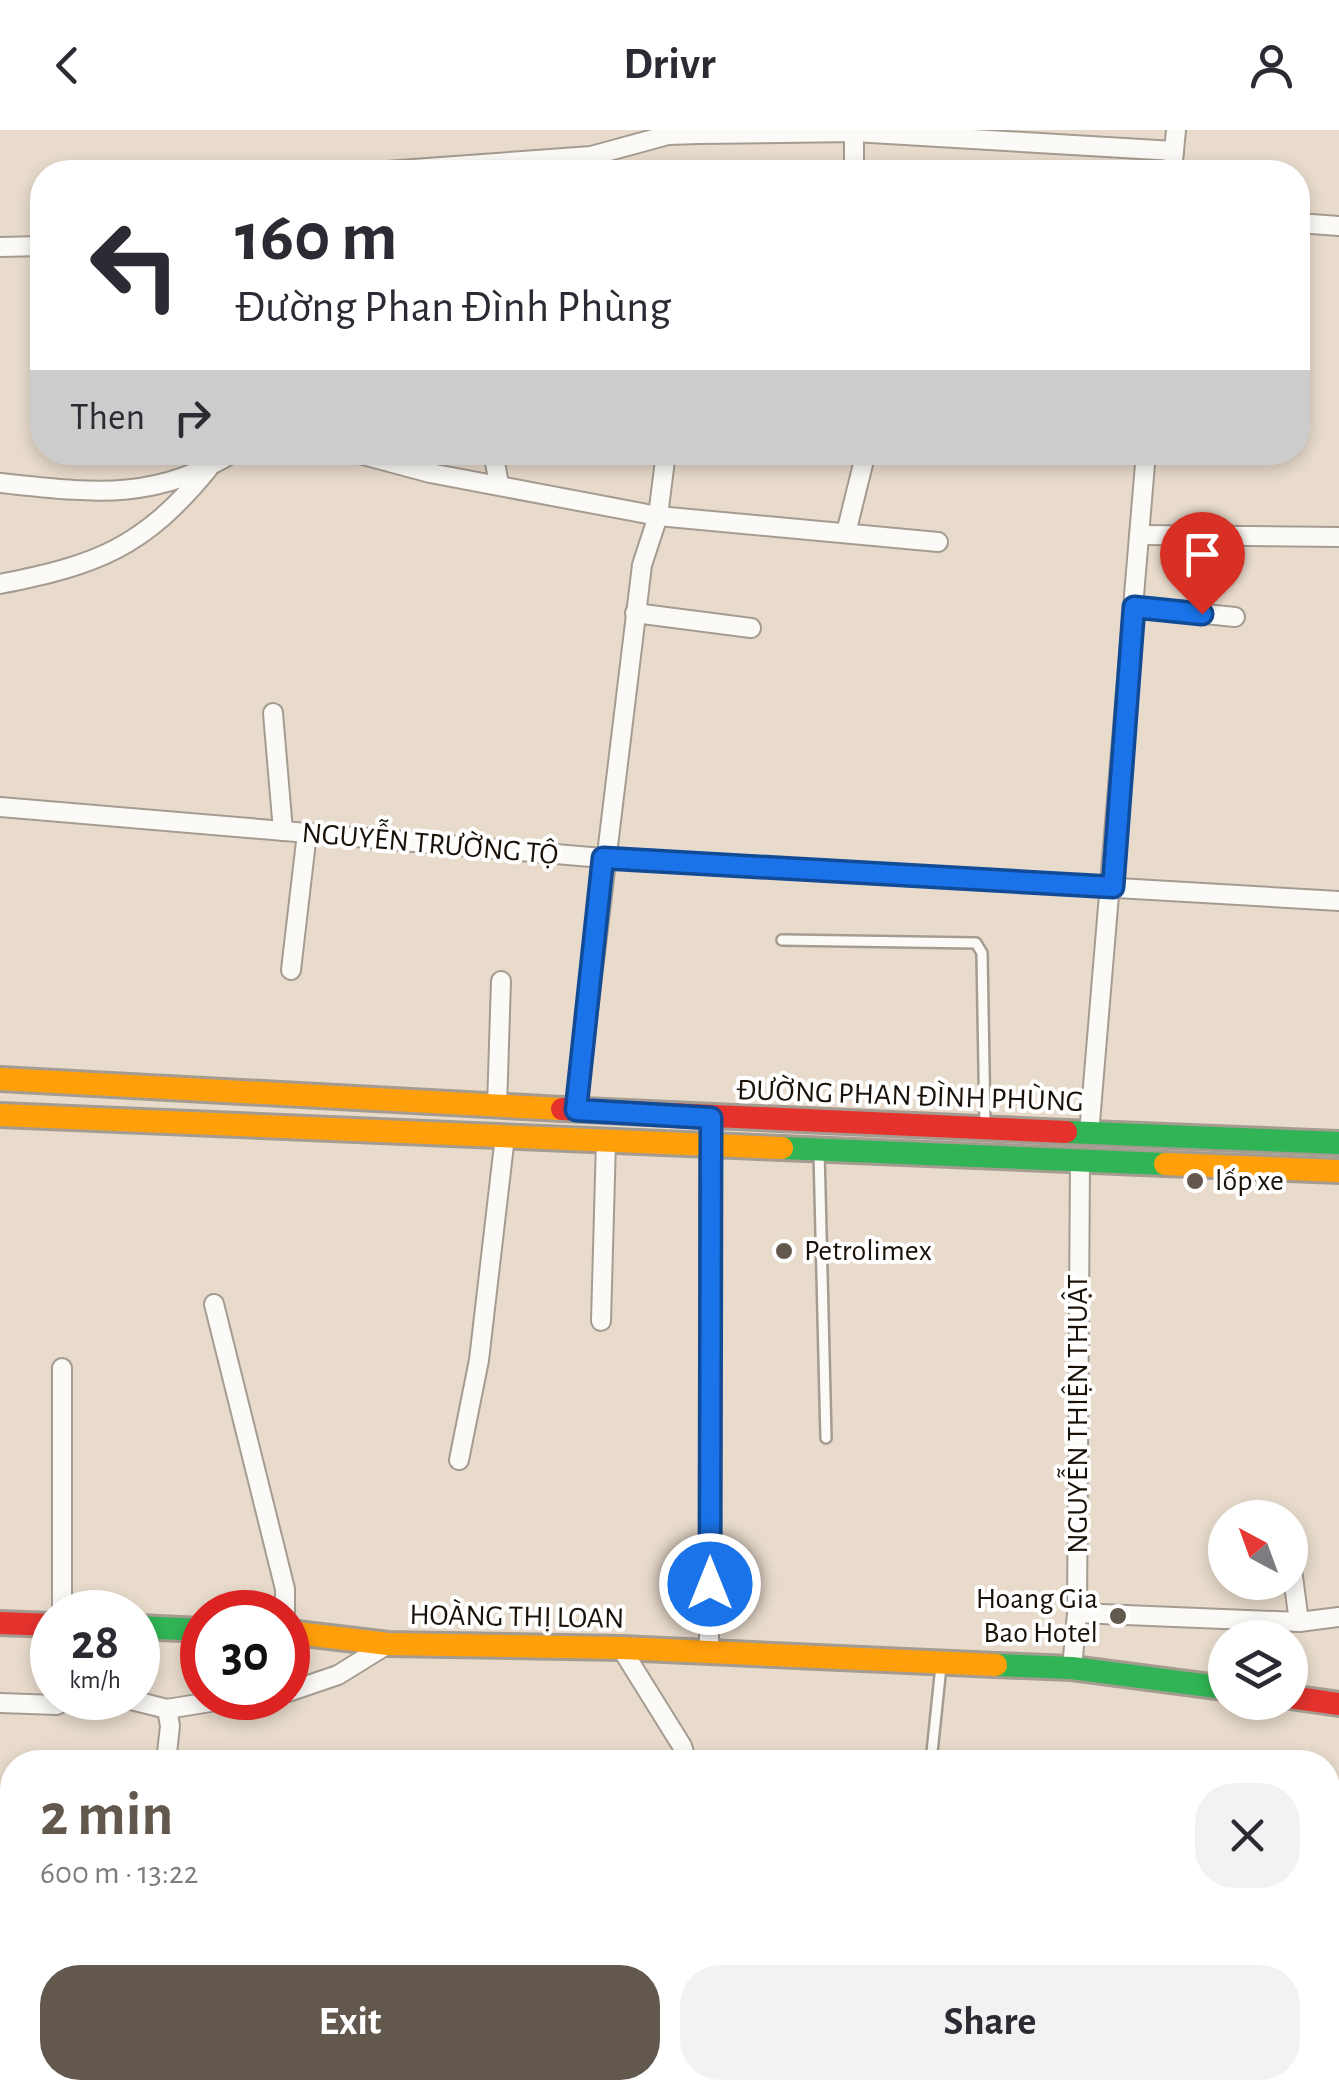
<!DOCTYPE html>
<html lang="en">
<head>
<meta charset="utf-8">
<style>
  :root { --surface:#fff; --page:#f2f2f3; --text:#2b2b33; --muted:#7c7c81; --accent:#62584d }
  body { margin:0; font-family:"Alegreya Sans",sans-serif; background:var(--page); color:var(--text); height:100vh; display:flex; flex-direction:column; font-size:38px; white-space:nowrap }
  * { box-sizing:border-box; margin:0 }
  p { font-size:32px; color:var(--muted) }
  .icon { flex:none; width:55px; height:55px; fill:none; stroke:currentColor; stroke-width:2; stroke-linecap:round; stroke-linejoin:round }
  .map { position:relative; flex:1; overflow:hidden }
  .drawer { position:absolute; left:0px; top:1620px; width:1340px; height:350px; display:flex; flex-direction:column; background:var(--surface); border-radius:40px 40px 0 0; box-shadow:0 5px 15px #0003 }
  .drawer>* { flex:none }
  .banner { position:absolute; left:30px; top:30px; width:1280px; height:305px; border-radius:40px; box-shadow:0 5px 15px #0003; background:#fff; color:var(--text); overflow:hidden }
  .needle { width:65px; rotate:319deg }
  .tools { position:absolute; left:1208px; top:1370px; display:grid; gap:20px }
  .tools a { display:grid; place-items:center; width:100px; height:100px; border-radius:50%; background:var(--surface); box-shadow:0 5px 15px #0003; font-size:50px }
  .speed { position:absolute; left:30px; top:1460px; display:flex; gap:20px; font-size:50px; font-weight:700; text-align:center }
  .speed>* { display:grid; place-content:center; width:130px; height:130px; border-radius:50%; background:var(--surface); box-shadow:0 5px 15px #0003; line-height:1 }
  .speed small { font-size:25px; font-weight:400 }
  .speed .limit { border:15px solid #d22; background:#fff; color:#111 }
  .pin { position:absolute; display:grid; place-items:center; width:85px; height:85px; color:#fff; margin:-102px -42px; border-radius:50% 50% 50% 0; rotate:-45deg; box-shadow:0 0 10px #0007 }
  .pin .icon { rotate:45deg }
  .me { position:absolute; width:110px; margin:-55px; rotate:0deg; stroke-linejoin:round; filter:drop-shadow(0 0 8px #0008) }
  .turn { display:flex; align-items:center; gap:35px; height:210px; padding:0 40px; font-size:45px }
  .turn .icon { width:130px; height:130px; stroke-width:2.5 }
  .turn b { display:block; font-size:70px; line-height:85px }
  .then { display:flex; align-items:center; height:95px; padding:0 40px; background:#0003; gap:20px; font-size:38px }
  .round { display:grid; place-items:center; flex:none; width:105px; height:105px; border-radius:40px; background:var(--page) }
  .head { display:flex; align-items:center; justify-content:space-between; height:170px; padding:0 40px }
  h1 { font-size:60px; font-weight:600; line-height:75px; color:var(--accent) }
  .button { display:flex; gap:20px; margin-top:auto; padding:20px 40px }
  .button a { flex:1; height:115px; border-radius:40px; background:var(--accent); color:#fff; font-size:40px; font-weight:600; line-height:115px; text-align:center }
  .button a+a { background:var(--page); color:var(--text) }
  header { display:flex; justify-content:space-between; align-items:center; height:130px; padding:0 40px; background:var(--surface); font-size:45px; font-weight:600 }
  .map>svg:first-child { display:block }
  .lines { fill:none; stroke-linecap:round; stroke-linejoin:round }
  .lane-casing { stroke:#a59c91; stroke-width:14 }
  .street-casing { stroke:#a59c91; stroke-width:22 }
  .fast-casing { stroke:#a59c91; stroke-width:28 }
  .slow-casing { stroke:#a59c91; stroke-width:28 }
  .jam-casing { stroke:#a59c91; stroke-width:28 }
  .lane { stroke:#fcfaf7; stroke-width:9 }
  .street { stroke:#fcfaf7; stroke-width:18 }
  .fast { stroke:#30b455; stroke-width:22 }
  .slow { stroke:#ff9f0a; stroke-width:22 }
  .jam { stroke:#e5322d; stroke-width:22 }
  .route-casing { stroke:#114b97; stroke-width:25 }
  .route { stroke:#1a73e8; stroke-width:18 }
  .poi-dot { fill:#62584d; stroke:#fff; stroke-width:4 }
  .labels { text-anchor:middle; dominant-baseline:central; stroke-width:8; stroke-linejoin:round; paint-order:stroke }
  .street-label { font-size:30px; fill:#1a1209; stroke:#fff }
  .poi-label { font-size:30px; fill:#1a1209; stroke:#fff; text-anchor:start }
</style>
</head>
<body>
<header><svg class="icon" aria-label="back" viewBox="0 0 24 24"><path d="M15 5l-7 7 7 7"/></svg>Drivr<svg class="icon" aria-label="person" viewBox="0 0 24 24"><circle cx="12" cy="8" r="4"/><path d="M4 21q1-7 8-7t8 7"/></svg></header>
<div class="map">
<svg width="1339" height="1970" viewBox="0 0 1339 1970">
  <rect width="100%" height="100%" fill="#e8dbcc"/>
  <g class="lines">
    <defs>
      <g id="lane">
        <path d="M782 810 976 813 982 823 985 996"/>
        <path d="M819 1021 826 1308"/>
        <path d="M931 1632 941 1536"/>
        <path d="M403 1970 409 1958"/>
      </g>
      <g id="street">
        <path d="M854 2V42"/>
        <path d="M372 42 591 26 668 5 699 4 854 2 1174 21"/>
        <path d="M1172 42 1176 0"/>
        <path d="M1298 93 1339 96"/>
        <path d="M0 117 42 116"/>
        <path d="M352 322 430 343 658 386 938 412"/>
        <path d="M493 322 499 354"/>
        <path d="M0 353C88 362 154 373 234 322"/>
        <path d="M846 403 866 322"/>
        <path d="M1139 405 1339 407"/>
        <path d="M0 454C97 435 143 418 208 339"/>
        <path d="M1135 477 1235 487"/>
        <path d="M635 483 751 498"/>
        <path d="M273 583 283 701"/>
        <path d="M0 677 603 728 1339 771"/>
        <path d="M291 840 307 703"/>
        <path d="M497 977 501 851"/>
        <path d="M576 980 642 435 658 386 666 322"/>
        <path d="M1089 1004 1146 322"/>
        <path d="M214 1174 285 1459V1482"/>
        <path d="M601 1191 606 1011"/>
        <path d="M459 1330 479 1230 505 1006"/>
        <path d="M1290 1424 1299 1492"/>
        <path d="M62 1482V1238"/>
        <path d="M1077 1483 1299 1492 1339 1487"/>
        <path d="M621 1518 682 1616 687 1632"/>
        <path d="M709 1523V1008"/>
        <path d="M1072 1538 1077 1483 1080 1031"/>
        <path d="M288 1562 338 1545 388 1514"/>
        <path d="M123 1568 167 1579 170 1596 166 1632"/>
        <path d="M0 1573 57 1575"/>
        <path d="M167 1579 235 1568"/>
        <path d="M0 1704H12"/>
        <path d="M1328 1794 1339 1804"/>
        <path d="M0 1886 12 1876"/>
        <path d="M1328 1896 1339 1878"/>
        <path d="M483 1958 496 1970"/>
        <path d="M1002 1958 1013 1970"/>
        <path d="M754 1970 768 1958"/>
        <path d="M1281 1970 1289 1958"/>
      </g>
      <g id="fast">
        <path d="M1066 1002 1339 1013"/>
        <path d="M782 1018 1165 1034"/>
        <path d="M138 1497 202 1500"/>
        <path d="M996 1535 1072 1538 1225 1558"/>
      </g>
      <g id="slow">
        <path d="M0 949 562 979"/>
        <path d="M0 985 782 1018"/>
        <path d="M1165 1034 1339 1041"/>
        <path d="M288 1502 388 1514 621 1518 996 1535"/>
        <path d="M0 1834 12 1849"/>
      </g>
      <g id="jam">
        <path d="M562 979 1066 1002"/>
        <path d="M0 1493 52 1495"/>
        <path d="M1290 1567 1339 1574"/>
        <path d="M92 1958 102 1970"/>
      </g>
    </defs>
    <use href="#lane" class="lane-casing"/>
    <use href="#street" class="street-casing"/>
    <use href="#fast" class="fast-casing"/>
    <use href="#slow" class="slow-casing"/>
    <use href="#jam" class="jam-casing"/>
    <use href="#lane" class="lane"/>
    <use href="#street" class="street"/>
    <use href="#fast" class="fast"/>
    <use href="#slow" class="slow"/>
    <use href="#jam" class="jam"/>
  </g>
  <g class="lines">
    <defs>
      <path id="route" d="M710 1454 711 988 576 980 603 728 1113 757 1134 477 1202 484"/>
    </defs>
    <use href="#route" class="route-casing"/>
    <use href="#route" class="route"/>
  </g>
  <g class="poi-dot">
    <circle cx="1195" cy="1051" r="10"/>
    <circle cx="784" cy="1121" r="10"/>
    <circle cx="1118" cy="1486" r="10"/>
  </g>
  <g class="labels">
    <g class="street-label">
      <text transform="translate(430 714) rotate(5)">NGUYỄN TRƯỜNG TỘ</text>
      <text transform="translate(910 966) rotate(2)">ĐƯỜNG PHAN ĐÌNH PHÙNG</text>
      <text transform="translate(1078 1284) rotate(-90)">NGUYỄN THIỆN THUẬT</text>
      <text transform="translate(517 1487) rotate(1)">HOÀNG THỊ LOAN</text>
    </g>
    <g class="poi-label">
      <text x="1215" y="1051">lốp xe</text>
      <text x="804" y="1121">Petrolimex</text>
      <text x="1098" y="1469" text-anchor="end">Hoang Gia<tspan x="1098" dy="34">Bao Hotel</tspan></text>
    </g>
  </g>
</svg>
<div class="tools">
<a><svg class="needle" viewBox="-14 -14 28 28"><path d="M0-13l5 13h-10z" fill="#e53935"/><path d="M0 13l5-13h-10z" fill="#7c7c81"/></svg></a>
<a><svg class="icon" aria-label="layers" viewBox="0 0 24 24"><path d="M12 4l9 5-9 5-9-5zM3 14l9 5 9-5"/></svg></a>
</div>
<div class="speed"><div>28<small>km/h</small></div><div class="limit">30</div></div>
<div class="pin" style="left:1202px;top:484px;background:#d93025"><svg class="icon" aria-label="arrive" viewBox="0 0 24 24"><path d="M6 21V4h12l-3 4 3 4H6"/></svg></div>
<svg class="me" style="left:710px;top:1454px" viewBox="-20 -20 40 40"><circle r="17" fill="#1a73e8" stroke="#fff" stroke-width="3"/><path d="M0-11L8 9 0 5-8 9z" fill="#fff"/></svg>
<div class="banner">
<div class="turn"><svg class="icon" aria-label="left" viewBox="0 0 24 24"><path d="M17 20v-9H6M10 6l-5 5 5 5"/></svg><div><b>160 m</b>Đường Phan Đình Phùng</div></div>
<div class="then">Then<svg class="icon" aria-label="right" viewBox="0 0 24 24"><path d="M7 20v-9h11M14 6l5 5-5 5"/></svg></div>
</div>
<section class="drawer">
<div class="head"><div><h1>2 min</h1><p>600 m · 13:22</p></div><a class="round"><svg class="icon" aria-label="close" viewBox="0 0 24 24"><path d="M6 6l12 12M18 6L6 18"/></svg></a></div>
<div class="button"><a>Exit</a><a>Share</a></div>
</section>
</div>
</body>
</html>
